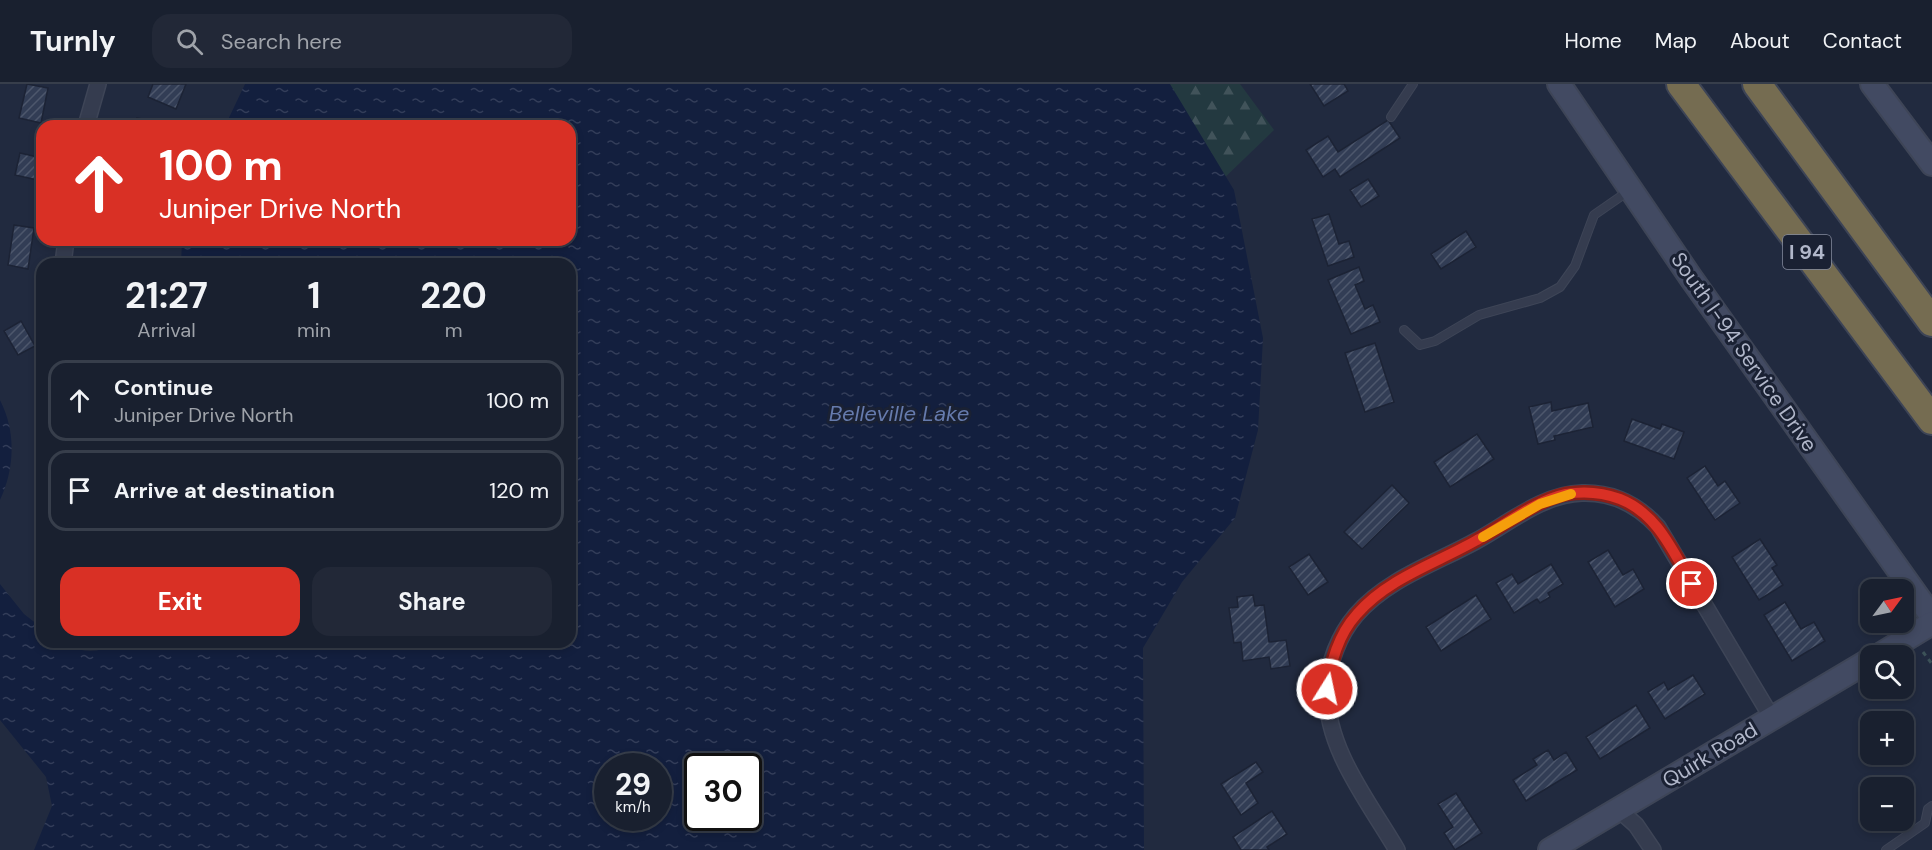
<!DOCTYPE html>
<html lang="en">
<head>
<meta charset="utf-8">
<style>
  :root { --surface:#19202f; --page:#222837; --text:#f1f3f6; --muted:#9fa3aa; --line:#373e4b; --accent:#d93025 }
  body { margin:0; font-family:"DM Sans",sans-serif; background:var(--page); color:var(--text); height:100vh; display:flex; flex-direction:column; font-size:22px; white-space:nowrap }
  * { box-sizing:border-box; margin:0 }
  p { font-size:20px; color:var(--muted) }
  .icon { flex:none; width:33px; height:33px; fill:none; stroke:currentColor; stroke-width:2; stroke-linecap:round; stroke-linejoin:round }
  .map { position:relative; flex:1; overflow:hidden }
  .drawer { position:absolute; left:36px; top:174px; width:540px; height:390px; display:flex; flex-direction:column; background:var(--surface); border-radius:18px; box-shadow:0 3px 9px #0003,0 0 0 2px var(--line) }
  .drawer>* { flex:none }
  .hud { position:absolute; left:36px; top:36px; width:540px; height:126px; border-radius:18px; box-shadow:0 3px 9px #0003,0 0 0 2px var(--line); background:#d93025; color:#fff; overflow:hidden }
  .needle { width:39px; rotate:57deg }
  .buttons { position:absolute; left:1860px; top:495px; display:grid; gap:12px }
  .buttons a { display:grid; place-items:center; width:54px; height:54px; border-radius:12px; background:var(--surface); box-shadow:0 3px 9px #0003,0 0 0 2px var(--line); font-size:30px }
  .speed { position:absolute; left:594px; top:669px; display:flex; gap:12px; font-size:30px; font-weight:700; text-align:center }
  .speed>* { display:grid; place-content:center; width:78px; height:78px; border-radius:50%; background:var(--surface); box-shadow:0 3px 9px #0003,0 0 0 2px var(--line); line-height:1 }
  .speed small { font-size:15px; font-weight:400 }
  .speed .limit { border:3px solid #111; border-radius:9px; background:#fff; color:#111 }
  .pin { position:absolute; display:grid; place-items:center; width:51px; height:51px; color:#fff; margin:-26px; border:3px solid #fff; border-radius:50%; box-shadow:0 2px 6px #0007 }
  .me { position:absolute; width:66px; margin:-33px; rotate:10deg; stroke-linejoin:round; filter:drop-shadow(0 0 4px #0008) }
  .turn { display:flex; align-items:center; gap:21px; height:126px; padding:0 24px; font-size:27px }
  .turn .icon { width:78px; height:78px; stroke-width:2.5 }
  .turn b { display:block; font-size:42px; line-height:51px }
  .eta { display:flex; justify-content:space-evenly; align-items:center; height:102px; text-align:center }
  .eta b { font-size:36px; font-weight:700; line-height:42px }
  .button { display:flex; gap:12px; margin-top:auto; padding:12px 24px }
  .button a { flex:1; height:69px; border-radius:18px; background:var(--accent); color:#fff; font-size:24px; font-weight:700; line-height:69px; text-align:center }
  .button a+a { background:var(--page); color:var(--text) }
  ul { padding:0; list-style:none }
  li { display:flex; align-items:center; gap:18px; height:81px; margin:0 12px 9px; padding:0 12px; border:3px solid var(--line); border-radius:18px }
  li div { flex:1 }
  li b { display:block; font-size:22px }
  li em { font-style:normal }
  header { display:flex; align-items:center; gap:36px; box-sizing:border-box; height:84px; padding:0 30px; background:var(--surface); border-bottom:2px solid var(--line) }
  header strong { font-size:28px }
  nav { display:flex; gap:33px; margin-inline-start:auto; font-size:21px }
  .search { width:420px; height:54px; background:var(--page); display:flex; align-items:center; gap:15px; box-sizing:border-box; padding:0 21px; border-radius:18px; color:var(--muted); font-size:22px }
  .map>svg:first-child { display:block }
  .forest { fill:url(#forest-firs) }
  .water { fill:url(#water-ripples); fill-rule:evenodd }
  .building { fill:url(#building-hatch); stroke:#1c2335; stroke-width:1.5 }
  .lines { fill:none; stroke-linecap:round; stroke-linejoin:round }
  .lane-casing { stroke:#3e4557; stroke-width:10 }
  .street-casing { stroke:#3e4557; stroke-width:18 }
  .secondary-casing { stroke:#3e4557; stroke-width:26 }
  .highway-casing { stroke:#3d4456; stroke-width:32 }
  .path { stroke:#3c5258; stroke-width:3; stroke-dasharray:4.5 4.5; stroke-linecap:butt }
  .lane { stroke:#353c4f; stroke-width:8 }
  .street { stroke:#353c4f; stroke-width:15 }
  .secondary { stroke:#424a62; stroke-width:22 }
  .highway { stroke:#756c51; stroke-width:28 }
  .route-casing { stroke:#8d1f18; stroke-width:15 }
  .route { stroke:#d93025; stroke-width:10 }
  .slow { stroke:#f59e0b; stroke-width:10 }
  .labels { text-anchor:middle; dominant-baseline:central; stroke-width:6; stroke-linejoin:round; paint-order:stroke }
  .shield { fill:#1a2133; stroke:#848a9d; stroke-width:1.5 }
  .shield-label { font-size:20px; font-weight:bold; fill:#b1b7ca }
  .street-label { font-size:21px; fill:#b1b7ca; stroke:#1a2133 }
  .water-label { font-size:22px; font-style:italic; fill:#667bad; stroke:#1a2133 }
</style>
</head>
<body>
<header>
<strong>Turnly</strong>
<div class="search"><svg class="icon" aria-label="search" viewBox="0 0 24 24"><circle cx="10" cy="10" r="6"/><path d="M15 15l6 6"/></svg>Search here</div>
<nav><a>Home</a><a>Map</a><a>About</a><a>Contact</a></nav>
</header>
<div class="map">
<svg width="1932" height="766" viewBox="0 0 1932 766">
  <defs>
    <pattern id="forest-firs" width="22" height="20" patternUnits="userSpaceOnUse" patternTransform="scale(1.5)"><rect width="22" height="20" fill="#233940"/><path d="M5 1l3.5 6h-7zM16 11l3.5 6h-7z" fill="#41535a"/></pattern>
    <pattern id="water-ripples" width="26" height="14" patternUnits="userSpaceOnUse" patternTransform="scale(1.5)"><rect width="26" height="14" fill="#131f3e"/><path d="M2 4q2-2 4 0t4 0M15 11q2-2 4 0t4 0" fill="none" stroke="#333d59"/></pattern>
    <pattern id="building-hatch" width="6" height="6" patternUnits="userSpaceOnUse" patternTransform="scale(1.5)"><rect width="6" height="6" fill="#323d55"/><path d="M-1 1l2-2M0 6l6-6M5 7l2-2" fill="none" stroke="#4d576c"/></pattern>
  </defs>
  <rect width="100%" height="100%" fill="#212a3f"/>
  <path class="forest" d="M1062 0H1240L1274 46 1166 150Z"/>
  <g class="water">
    <path d="M245 0H1170L1234 106 1263 254 1258 346 1235 434 1182 498 1143 564 1144 766H34L52 722 46 693 0 636V500L24 530 42 544V558C68 558 91 578 114 558H570V180H181L182 156H570V42H225ZM608 682H658V734H608ZM698 682H748V734H698Z"/>
    <path d="M0 316C16 347 15 384 0 416Z"/>
  </g>
  <g class="building">
    <path d="M27 0 48 4 41 39 19 34Z"/>
    <path d="M153 0H186L176 25 148 13Z"/>
    <path d="M1310 0H1344L1348 7 1324 22Z"/>
    <path d="M137 34 164 39V42H136Z"/>
    <path d="M1388 36 1400 54 1340 93 1335 85 1323 93 1306 66 1328 52 1338 68Z"/>
    <path d="M20 69 42 74V97L15 91Z"/>
    <path d="M1368 95 1379 112 1361 123 1350 106Z"/>
    <path d="M1329 130 1339 160 1349 157 1354 173 1328 182 1312 135Z"/>
    <path d="M14 141 34 144 28 185 8 181Z"/>
    <path d="M1466 147 1476 163 1441 185 1431 170Z"/>
    <path d="M1359 183 1364 197 1355 201 1365 225 1373 221 1380 238 1351 250 1328 196Z"/>
    <path d="M21 237 35 262 18 271 4 247Z"/>
    <path d="M1375 259 1394 318 1365 328 1345 269Z"/>
    <path d="M1551 318 1552 327 1588 319 1593 343 1554 352 1555 356 1538 360 1529 323Z"/>
    <path d="M1632 335 1660 345 1662 340 1684 348 1674 375 1624 357Z"/>
    <path d="M1477 350 1494 375 1450 403 1434 378Z"/>
    <path d="M1705 382 1718 402 1725 397 1740 419 1715 436 1687 394Z"/>
    <path d="M1392 401 1409 419 1362 465 1344 448Z"/>
    <path d="M1760 455 1777 481 1772 484 1783 501 1759 516 1732 473Z"/>
    <path d="M1608 466 1623 491 1633 485 1644 505 1615 523 1588 478Z"/>
    <path d="M1309 470 1328 498 1308 511 1289 483Z"/>
    <path d="M1551 480 1563 500 1548 509 1550 513 1540 519 1537 515 1514 529 1496 499 1512 490 1518 500Z"/>
    <path d="M1253 511 1255 522 1264 521 1269 558 1286 556 1290 582 1271 585 1269 573 1243 577 1241 558 1234 559 1229 524 1238 523 1237 513Z"/>
    <path d="M1476 511 1491 535 1441 567 1426 543Z"/>
    <path d="M1785 518 1801 545 1814 538 1825 557 1792 577 1764 531Z"/>
    <path d="M1693 591 1705 610 1665 635 1648 608 1664 598 1668 606Z"/>
    <path d="M1636 621 1650 644 1600 675 1586 653Z"/>
    <path d="M1548 666 1554 676 1566 668 1577 686 1526 717 1513 696 1537 681 1533 675Z"/>
    <path d="M1256 678 1263 688 1246 699 1258 719 1241 731 1221 700Z"/>
    <path d="M1456 709 1482 749 1455 766 1444 749 1453 743 1438 720Z"/>
    <path d="M1272 727 1287 750 1267 763 1269 766H1241L1233 753Z"/>
  </g>
  <g class="lines">
    <defs>
      <g id="lane">
        <path d="M1391 33 1413 0"/>
        <path d="M1404 246 1420 261 1435 257 1479 231 1540 214 1560 203 1575 182 1594 131 1630 106"/>
        <path d="M1886 766 1925 739 1928 725 1932 722"/>
      </g>
      <g id="street">
        <path d="M86 42 98 0"/>
        <path d="M63 180 66 156"/>
        <path d="M1618 725 1636 741 1653 766"/>
        <path d="M1397 766C1369 718 1325 664 1327 606 1328 579 1339 551 1356 531 1387 495 1436 479 1476 457 1509 439 1543 410 1582 409 1612 408 1638 421 1658 443L1772 634"/>
      </g>
      <g id="secondary">
        <path d="M1559 0 1691 194 1932 533"/>
        <path d="M1872 0 1932 80"/>
        <path d="M1878 572 1932 539"/>
        <path d="M1550 766 1870 576"/>
      </g>
      <g id="highway">
        <path d="M1681 0 1932 336"/>
        <path d="M1757 0 1932 238"/>
      </g>
    </defs>
    <use href="#lane" class="lane-casing"/>
    <use href="#street" class="street-casing"/>
    <use href="#secondary" class="secondary-casing"/>
    <use href="#highway" class="highway-casing"/>
    <path class="path" d="M1923 568 1932 580"/>
    <use href="#lane" class="lane"/>
    <use href="#street" class="street"/>
    <use href="#secondary" class="secondary"/>
    <use href="#highway" class="highway"/>
  </g>
  <g class="lines">
    <defs>
      <path id="route" d="M1327 605C1331 578 1338 551 1357 530 1388 494 1437 479 1477 456 1505 441 1534 417 1566 410 1584 407 1604 409 1620 415 1658 430 1673 468 1692 500"/>
    </defs>
    <use href="#route" class="route-casing"/>
    <use href="#route" class="route"/>
    <path class="slow" d="M1483 453 1540 420 1571 410"/>
  </g>
  <g class="labels">
    <rect class="shield" x="1783" y="151" width="48" height="34" rx="4.5"/>
    <g class="shield-label">
      <text x="1807" y="168">I 94</text>
    </g>
    <g class="street-label">
      <text transform="translate(1744 268) rotate(55)">South I-94 Service Drive</text>
      <text transform="translate(1710 671) rotate(-31)">Quirk Road</text>
    </g>
    <g class="water-label">
      <text x="899" y="329">Belleville Lake</text>
    </g>
  </g>
</svg>
<div class="buttons">
<a><svg class="needle" viewBox="-14 -14 28 28"><path d="M0-13l5 13h-10z" fill="#e53935"/><path d="M0 13l5-13h-10z" fill="#9fa3aa"/></svg></a>
<a><svg class="icon" aria-label="search" viewBox="0 0 24 24"><circle cx="10" cy="10" r="6"/><path d="M15 15l6 6"/></svg></a>
<a>+</a>
<a>−</a>
</div>
<div class="speed"><div>29<small>km/h</small></div><div class="limit">30</div></div>
<div class="pin" style="left:1692px;top:500px;background:#d93025"><svg class="icon" aria-label="arrive" viewBox="0 0 24 24"><path d="M6 21V4h12l-3 4 3 4H6"/></svg></div>
<svg class="me" style="left:1327px;top:605px" viewBox="-20 -20 40 40"><circle r="17" fill="#d93025" stroke="#fff" stroke-width="3"/><path d="M0-11L8 9 0 5-8 9z" fill="#fff"/></svg>
<div class="hud">
<div class="turn"><svg class="icon" aria-label="ahead" viewBox="0 0 24 24"><path d="M12 20V5M6 11l6-6 6 6"/></svg><div><b>100 m</b>Juniper Drive North</div></div>
</div>
<section class="drawer">
<div class="eta">
<div><b>21:27</b><p>Arrival</p></div>
<div><b>1</b><p>min</p></div>
<div><b>220</b><p>m</p></div>
</div>
<ul>
<li><svg class="icon" aria-label="ahead" viewBox="0 0 24 24"><path d="M12 20V5M6 11l6-6 6 6"/></svg><div><b>Continue</b><p>Juniper Drive North</p></div><em>100 m</em></li>
<li><svg class="icon" aria-label="arrive" viewBox="0 0 24 24"><path d="M6 21V4h12l-3 4 3 4H6"/></svg><div><b>Arrive at destination</b></div><em>120 m</em></li>
</ul>
<div class="button"><a>Exit</a><a>Share</a></div>
</section>
</div>
</body>
</html>
